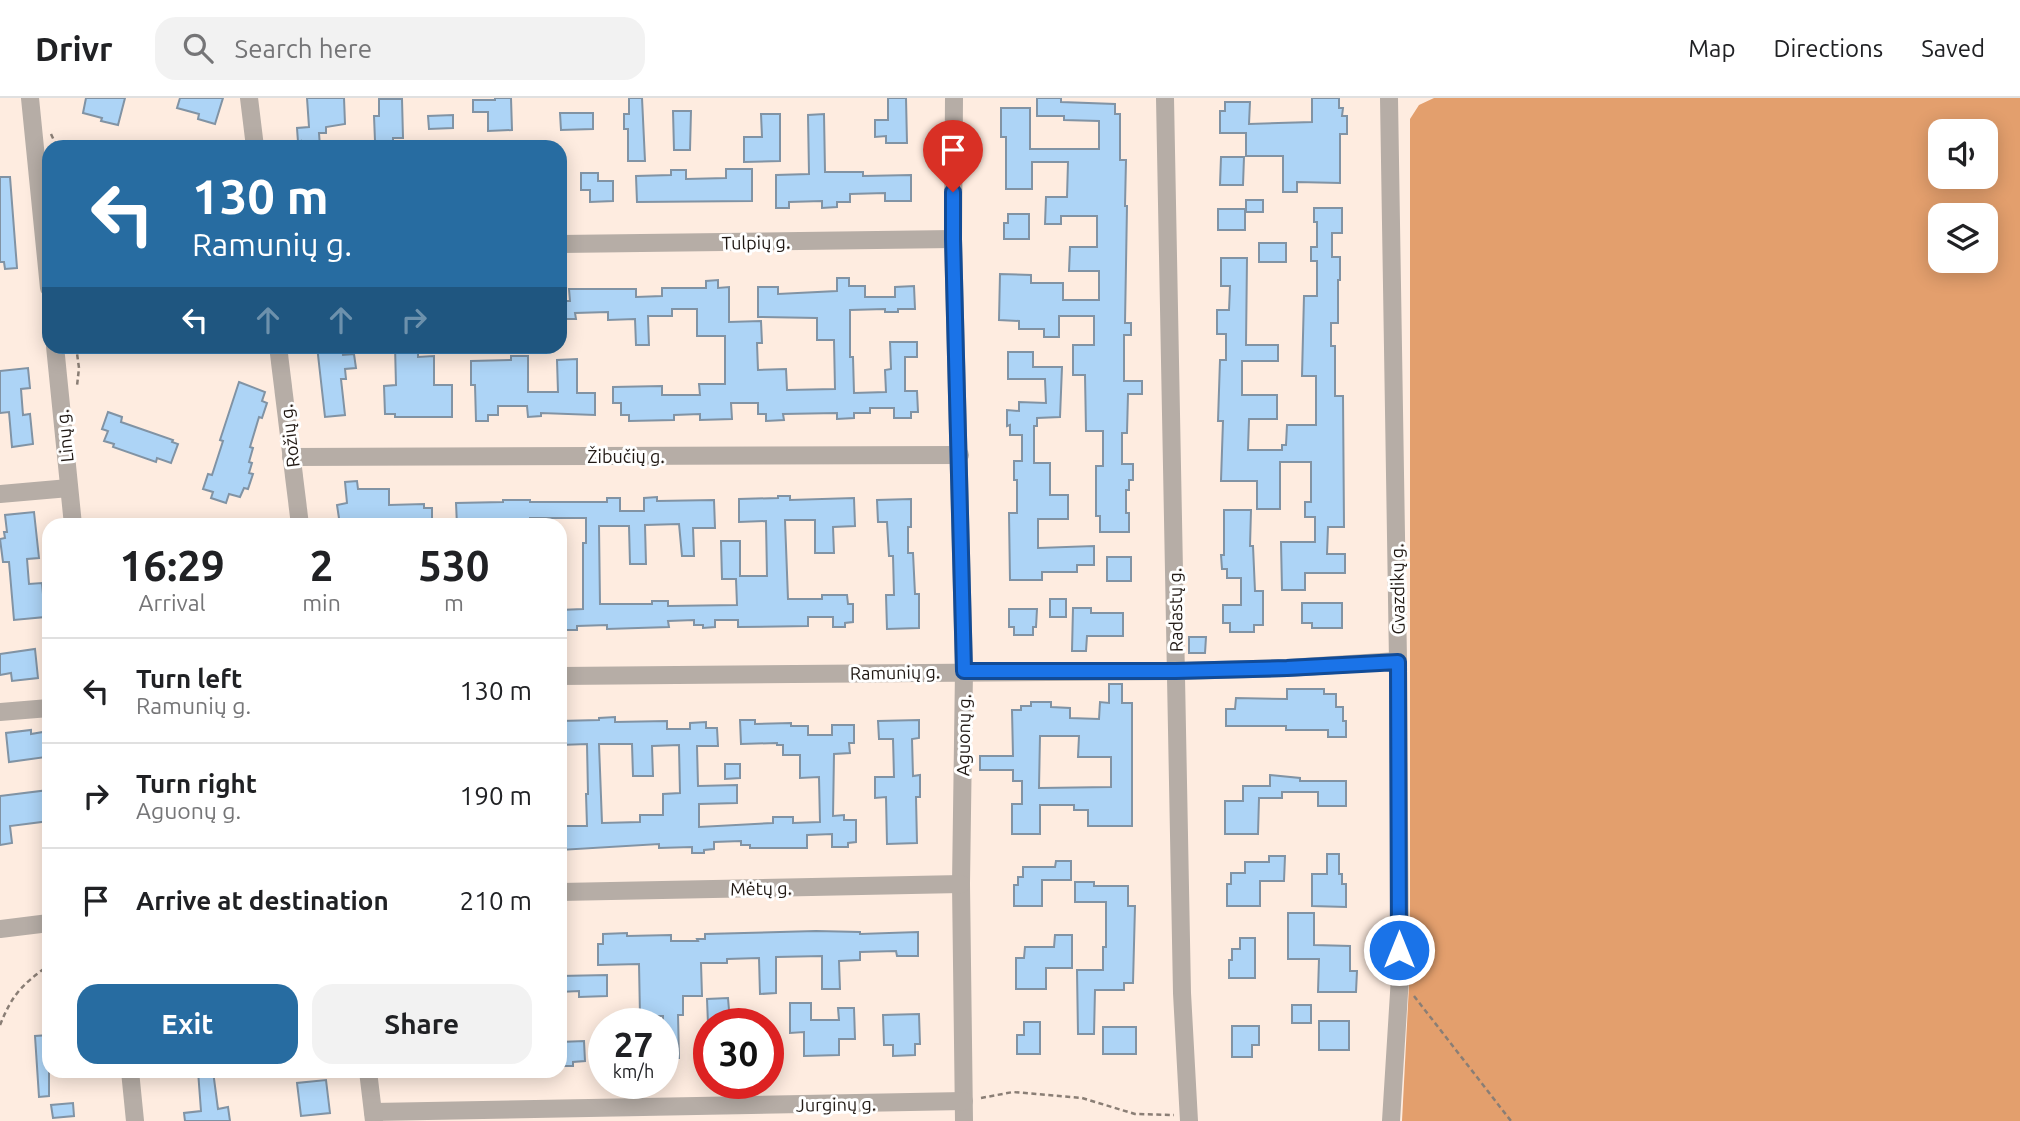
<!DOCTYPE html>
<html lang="en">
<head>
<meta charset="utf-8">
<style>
  :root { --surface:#fff; --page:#f2f2f2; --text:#202124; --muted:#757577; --line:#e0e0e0; --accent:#276ca1 }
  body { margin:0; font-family:Ubuntu,sans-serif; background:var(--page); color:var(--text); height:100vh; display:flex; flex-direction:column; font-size:26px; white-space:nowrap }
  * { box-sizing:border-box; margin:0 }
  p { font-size:23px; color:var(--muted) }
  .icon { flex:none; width:38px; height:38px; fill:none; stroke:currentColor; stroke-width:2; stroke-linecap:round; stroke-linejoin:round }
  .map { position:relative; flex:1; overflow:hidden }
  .sheet { position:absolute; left:42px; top:420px; width:525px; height:560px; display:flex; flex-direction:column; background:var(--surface); border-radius:21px; box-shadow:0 4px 18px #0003 }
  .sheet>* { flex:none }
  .top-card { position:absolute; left:42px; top:42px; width:525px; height:214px; border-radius:21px; box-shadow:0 4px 18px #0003; background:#276ca1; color:#fff; overflow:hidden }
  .controls { position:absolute; left:1928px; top:21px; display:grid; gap:14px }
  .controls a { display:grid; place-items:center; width:70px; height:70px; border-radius:14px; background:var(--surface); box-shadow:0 4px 18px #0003; font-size:35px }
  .speed { position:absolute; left:588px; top:910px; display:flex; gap:14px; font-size:35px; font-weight:700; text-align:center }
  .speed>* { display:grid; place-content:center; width:91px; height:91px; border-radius:50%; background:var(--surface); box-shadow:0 4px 18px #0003; line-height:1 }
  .speed small { font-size:18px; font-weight:400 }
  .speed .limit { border:10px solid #d22; background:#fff; color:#111 }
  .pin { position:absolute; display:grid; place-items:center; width:60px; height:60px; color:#fff; margin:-72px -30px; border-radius:50% 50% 50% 0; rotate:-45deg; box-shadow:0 0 7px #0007 }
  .pin .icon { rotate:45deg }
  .me { position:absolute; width:77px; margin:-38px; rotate:0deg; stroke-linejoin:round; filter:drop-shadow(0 0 5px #0008) }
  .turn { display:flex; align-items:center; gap:24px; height:147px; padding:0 35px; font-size:32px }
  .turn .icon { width:91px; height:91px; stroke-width:2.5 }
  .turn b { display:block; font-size:49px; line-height:60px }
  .lanes { display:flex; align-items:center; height:66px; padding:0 35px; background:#0003; justify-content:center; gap:35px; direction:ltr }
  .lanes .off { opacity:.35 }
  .eta { display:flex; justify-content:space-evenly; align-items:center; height:119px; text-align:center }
  .eta b { font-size:42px; font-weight:600; line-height:49px }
  .primary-button { display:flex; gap:14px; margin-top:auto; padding:14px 35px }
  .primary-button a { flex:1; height:80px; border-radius:21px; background:var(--accent); color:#fff; font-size:28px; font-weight:600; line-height:80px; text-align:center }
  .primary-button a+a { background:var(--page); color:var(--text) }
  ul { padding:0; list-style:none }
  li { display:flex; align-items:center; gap:21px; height:105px; padding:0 35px; border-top:2px solid var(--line) }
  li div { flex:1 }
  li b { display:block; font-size:26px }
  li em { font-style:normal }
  header { display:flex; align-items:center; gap:42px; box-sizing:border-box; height:98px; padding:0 35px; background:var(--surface); border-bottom:2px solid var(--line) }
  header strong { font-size:33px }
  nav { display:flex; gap:38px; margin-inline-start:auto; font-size:24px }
  .search { width:490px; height:63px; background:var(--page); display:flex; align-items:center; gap:18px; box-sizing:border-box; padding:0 24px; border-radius:21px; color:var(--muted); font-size:26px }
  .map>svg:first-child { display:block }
  .forest { fill:#e39f6d; fill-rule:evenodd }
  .building { fill:#add4f6; stroke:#8193a4; stroke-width:2; fill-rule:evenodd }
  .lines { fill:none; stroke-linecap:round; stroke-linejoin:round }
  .path { stroke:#8a7e75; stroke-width:2.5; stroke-dasharray:5 3.5; stroke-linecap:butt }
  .street { stroke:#b6ada6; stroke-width:18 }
  .route-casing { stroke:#114b97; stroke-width:18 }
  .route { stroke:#1a73e8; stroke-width:12 }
  .labels { text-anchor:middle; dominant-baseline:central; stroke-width:6; stroke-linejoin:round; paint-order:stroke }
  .street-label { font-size:18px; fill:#211914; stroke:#fff }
</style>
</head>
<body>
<header>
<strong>Drivr</strong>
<div class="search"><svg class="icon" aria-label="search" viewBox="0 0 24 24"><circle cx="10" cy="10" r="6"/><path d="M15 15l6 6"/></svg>Search here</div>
<nav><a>Map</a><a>Directions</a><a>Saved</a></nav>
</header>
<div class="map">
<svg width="2020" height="1023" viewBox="0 0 2020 1023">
  <rect width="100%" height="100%" fill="#feece0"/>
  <path class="forest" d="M1434 0H2020V1023H1402L1410 868V21L1419 7ZM1941 33H1986V79H1941ZM1941 117H1986V163H1941Z"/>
  <g class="building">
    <path d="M86 0H125L118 27 101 23 102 20 83 15Z"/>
    <path d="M180 0H223L215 26 198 21 199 16 177 10Z"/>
    <path d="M307 0H344L345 26 326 29V35H319L320 49H301V43L298 44 297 30 309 29Z"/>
    <path d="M495 0H511L512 32 488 33V14H473V2H495Z"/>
    <path d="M629 0H642L645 63H628V31H624V16H629Z"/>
    <path d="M888 0H906L907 45H886V38L875 39V22H888Z"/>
    <path d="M1037 0H1061V4L1115 6V16H1120V62H1126L1125 108H1127L1125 225H1131V237H1124V283H1142V296H1128L1127 335H1122V366H1133V382H1129V392H1126V415H1129V434H1100V418H1096V368H1103V333H1086L1085 277H1073V247H1094V218H1059V239H1044V231H1019V223L999 222 1000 176 1031 177V185H1063V202H1099V173H1069L1070 149H1097V118H1061V126H1045L1046 99H1067L1068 64H1032V91H1006V39H1001V10H1030V51H1099V23L1064 22V18H1037Z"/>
    <path d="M1312 0H1339V10H1343L1342 18H1347V36H1340V85L1297 84V94H1283V58H1246V35H1220V13H1225V4H1250L1249 26 1312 24Z"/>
    <path d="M379 1H402L403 40H393V43H375L374 18H379Z"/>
    <path d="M673 13H691L690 52H674Z"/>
    <path d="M560 15H593V31L561 32Z"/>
    <path d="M761 16H780V63L744 64V39H762Z"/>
    <path d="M824 16 825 74H863V78L911 77V103H885V95L850 96V104H837V109L822 110V103L789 104V110H776V77L809 76 808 17Z"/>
    <path d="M453 17V30L429 31 428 18Z"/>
    <path d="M1221 59H1244L1243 87H1220Z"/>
    <path d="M726 71H752V103L637 104 636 78 671 77V72H686V81L726 80Z"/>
    <path d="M581 75H598V83H613V103L590 104V92H581Z"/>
    <path d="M0 79H10L17 170 5 171 4 164H0Z"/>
    <rect x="1246" y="102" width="17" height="12"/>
    <path d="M1314 110H1342V135H1332V159H1340V182H1338V225H1331V248H1335V298H1343L1344 429H1328L1327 456H1345V475H1305V492H1282L1281 444H1315V419H1305V404H1311V364H1280V411H1257V383H1221L1223 323H1218L1220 262H1226V236H1217V212H1229L1230 188H1221V160H1247L1246 247H1278V263H1242V297H1277V321H1249L1248 352H1282V347H1286L1287 327H1316V278H1302L1304 198H1317V163H1311V149H1317V124H1314Z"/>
    <rect x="1218" y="111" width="27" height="21"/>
    <path d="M1008 116H1029V141H1004V125H1008Z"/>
    <rect x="1259" y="145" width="27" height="19"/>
    <path d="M837 180H849V188H865V199H895V189L914 188 915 211H898V214H885V211L850 212V259H853L854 295 886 294 885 272 891 271 890 244H917V259H905V293H917L918 314H911V320H894V310H870V315H854V320L837 321V315L783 316 784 322 766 323V316H758V305H731L732 321 700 322V316L674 317V322L629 323V317H621V305H613V289L662 288V297H700L699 286H725V238H697V211H672V218H648L649 247H636L635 221 608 222V214L575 215 576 221H560V203H570L569 191H636V199L662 198V190H706V183L718 182V190L729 189V224L761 223 762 245H757L758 272 786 271 787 292 835 291 834 242H817V220L758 219V189H778V196L837 193Z"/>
    <path d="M317 248H342L343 257 354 256 356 270 345 271 346 281H341L345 317 325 319Z"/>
    <path d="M395 248H418V259L434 258V287H452V319H395V316H385L384 288 396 287Z"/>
    <path d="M1008 254H1033V269H1062L1060 319 1037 320V328H1034V365H1050V397H1068V421H1038V450L1094 448V467H1077V474H1042V482H1010L1009 415H1017V382H1014V363H1022V337H1010V327L1007 328V312L1019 313V304L1046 305 1045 281H1008Z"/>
    <path d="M511 258H528V294H558L557 262 577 261V295H595V317L541 315V318L528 319 527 308H498V317H488V323H476L475 287H471V263L511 262Z"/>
    <path d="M28 270 30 290 21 291 23 317 30 316 33 346 12 349 9 314 0 315V273Z"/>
    <path d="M239 284 265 294 262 303 267 305 262 320 259 319 250 349 253 350 249 364 252 365 249 375 253 376 248 391 244 390 240 399 229 396 226 405 211 400 213 394 203 391 208 376 212 377 223 343 220 342Z"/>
    <path d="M108 314 122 319 121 324 173 342 172 344 178 346 171 365 157 360 156 364 113 349 114 346 104 343 108 333 102 331Z"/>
    <path d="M357 383 358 391H389V407L424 406V410H432V427H340L337 407 347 405 345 384Z"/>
    <path d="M778 398H790V402L854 400 855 428 833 429 834 455H815V422H785L788 501H822V497H847L848 506H853V524L845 525V529H833V519H808V528L738 529V522H715V529L703 530V527H694V522L668 523 669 529 607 531V527L577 528V532H560V512L583 511V445H586V420H530V427H457L456 405 503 404V402H530V404H607V400H620V413H644V400L657 399V403L714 402 715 430H693L694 458H682L679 426 645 427 646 466H630L629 428H599L600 506H652V503H668V508L737 507 736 481H722L721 443H740V478H767L766 423 739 424V401L778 400Z"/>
    <path d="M911 401V429H908V455H913L915 496H919V530L887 531 886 497H894L893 458H889L887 424H878L877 402Z"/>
    <path d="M1224 412H1251L1250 448H1253L1255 493H1263V527H1254V534H1230V525H1223V507H1241V480H1227V471H1222L1221 457H1224Z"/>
    <path d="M34 414 39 460 27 461 29 486 42 485 45 519 14 522 9 464H3L0 441 5 440 4 434H7L5 417Z"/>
    <rect x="1107" y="459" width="24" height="24"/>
    <rect x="1050" y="501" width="16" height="18"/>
    <path d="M1302 505H1342V530H1312V525H1302Z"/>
    <path d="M1073 510H1091V515H1123V538H1087L1086 553H1072Z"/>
    <path d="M1009 511H1037L1036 529H1033V537H1014V529H1009Z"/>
    <path d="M1189 539H1206L1205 555H1189Z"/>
    <path d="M35 551 38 580 12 583 11 575 0 577V556Z"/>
    <path d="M1109 586H1122V605H1132V728H1088V712H1074V707H1040V736H1012V706H1022V683H1013V672H980V658H1013L1012 612H1021V608H1031V604H1051V609L1070 610V620L1099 621 1100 604 1109 605ZM1040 638H1079L1078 659H1111V689L1039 690Z"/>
    <path d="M1287 591H1324V596H1336V609H1343V623H1346V639H1328V632H1286V628H1226V611H1235L1236 600 1287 601Z"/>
    <path d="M615 619V624L667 623V631H690V625L706 624V630H717L718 648H697L698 688 737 687V705L699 706V729L773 725V719H793V725L820 724 819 679 800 680V657H783V647H777V645L741 646 740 622H755V626L791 625V628H808V637H832V627H854V645H849L850 655 834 656 833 718 844 717V722H856V744L848 745V749H832V736L807 737V750H750V747H741V743L714 744V751L704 752V755H692V749L659 750V746L560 752V728H587L586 696H588L587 646 560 647V623L599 622V620ZM599 646H632L633 678H653L652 648 679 647 680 695 663 696V717H640V724L602 725Z"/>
    <path d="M919 622V640L912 641 913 678 920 677V699H916L917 745 887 746 886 699 875 700V679H894L893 641H879L878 623Z"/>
    <path d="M31 632V636L43 634 46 659 9 664 6 635Z"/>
    <path d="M725 666H740V680L725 681Z"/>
    <path d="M1270 677 1300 680V683H1346V708H1318V694H1282V700H1259L1258 736H1225V703H1243V688H1270Z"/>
    <path d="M49 692V723L10 728 12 745 0 747V698Z"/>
    <path d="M1327 756H1339V776H1342V786H1346V809L1312 808V776H1327Z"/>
    <path d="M1269 758H1285L1284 783H1260V808H1227V786H1231V775H1245V764H1269Z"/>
    <path d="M1056 763H1071V782H1042V808H1014V787H1018V779H1023V769H1055Z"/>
    <path d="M1075 784H1094V788H1128V808H1135L1133 885H1124V892H1095L1094 936H1078L1077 872H1103V849H1106V804H1075Z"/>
    <path d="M1288 815H1314V847L1350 848V873H1357L1356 894H1318L1319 861H1288Z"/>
    <path d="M816 833 860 834V836L918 834V858H897L896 853 860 854V862L839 863 840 891H822V858L776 859V895L760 896 759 860 727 861V865H701L702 898H683V917H678L679 960H663V918H640L639 866 598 867V846H603V836L627 835V838L671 837V843H698L697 841H705V836Z"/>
    <path d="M1055 837H1072V870H1046V891H1016V860H1024L1025 849H1054Z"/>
    <path d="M1240 840H1255V880H1229V862H1232V851H1240Z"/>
    <path d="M607 877V898L579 899V893L560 894V878Z"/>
    <path d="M728 900 729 912H732V926H708L707 901Z"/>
    <path d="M790 905H811V922H839L838 910H854L855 941H839V957L804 958V934L790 935Z"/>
    <rect x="1292" y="907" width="19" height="18"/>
    <path d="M919 916 920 946H915V957L893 958V947H884L883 917Z"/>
    <rect x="1319" y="923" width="30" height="29"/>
    <path d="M1024 924H1040V956H1017V937H1024Z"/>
    <path d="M1232 928H1259V947H1252V959H1232Z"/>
    <rect x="1103" y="929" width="33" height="27"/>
    <path d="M49 937V998L39 999 35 938Z"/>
    <path d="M584 943 585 963 573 964V968H561L560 944Z"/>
    <path d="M198 973H213L218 1011 228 1009 230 1023H185L184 1015 201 1013Z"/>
    <path d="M326 982 330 1015 301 1018 297 985Z"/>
    <path d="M73 1005 74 1018 53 1020 51 1007Z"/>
  </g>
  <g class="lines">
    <g class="path">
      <path d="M51 36 57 49"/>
      <path d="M76 248 79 270 77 288"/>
      <path d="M1414 898 1511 1023"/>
      <path d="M0 927C13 895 22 887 49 867"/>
      <path d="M981 1000 1013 994 1082 1000 1135 1016 1174 1017"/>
    </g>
    <g class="street">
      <path d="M30 0 49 190"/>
      <path d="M249 0 255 49"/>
      <path d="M954 0 953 141 964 573 961 786 964 1023"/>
      <path d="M1165 0 1182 895 1189 1023"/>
      <path d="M1389 0 1398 563 1400 879 1391 1023"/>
      <path d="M560 146 953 141"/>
      <path d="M55 248 73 427"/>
      <path d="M278 248 300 427"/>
      <path d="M291 359 960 357"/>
      <path d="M0 396 69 390"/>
      <path d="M560 578 1176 573 1287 570 1398 563"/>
      <path d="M0 614 49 610"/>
      <path d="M560 794 961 786"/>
      <path d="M0 831 49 825"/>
      <path d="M130 973 135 1023"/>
      <path d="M368 973 374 1023"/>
      <path d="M373 1014 964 1003"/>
    </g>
  </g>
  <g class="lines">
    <defs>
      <path id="route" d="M953 94V141L964 573H1176L1287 570 1398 564 1399 852"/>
    </defs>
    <use href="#route" class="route-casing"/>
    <use href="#route" class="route"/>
  </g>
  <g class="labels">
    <g class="street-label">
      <text transform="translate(756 144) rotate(-1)">Tulpių g.</text>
      <text transform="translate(64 338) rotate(-96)">Linų g.</text>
      <text transform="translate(289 338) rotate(-97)">Rožių g.</text>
      <text x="626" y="358">Žibučių g.</text>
      <text transform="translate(1397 491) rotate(-91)">Gvazdikų g.</text>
      <text transform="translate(1175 512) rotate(-91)">Radastų g.</text>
      <text transform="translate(895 574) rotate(-1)">Ramunių g.</text>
      <text transform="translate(963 637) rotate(-89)">Aguonų g.</text>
      <text transform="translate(761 790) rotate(-1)">Mėtų g.</text>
      <text transform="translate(836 1006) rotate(-1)">Jurginų g.</text>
    </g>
  </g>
</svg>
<div class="controls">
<a><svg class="icon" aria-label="sound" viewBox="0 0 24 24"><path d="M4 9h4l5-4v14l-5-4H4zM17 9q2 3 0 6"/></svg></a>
<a><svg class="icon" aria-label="layers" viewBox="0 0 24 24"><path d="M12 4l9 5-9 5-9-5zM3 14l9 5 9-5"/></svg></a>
</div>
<div class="speed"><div>27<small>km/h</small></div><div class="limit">30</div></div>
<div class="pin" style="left:953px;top:94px;background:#d93025"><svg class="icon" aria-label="arrive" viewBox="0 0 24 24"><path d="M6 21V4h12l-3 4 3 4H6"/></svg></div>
<svg class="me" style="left:1399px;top:852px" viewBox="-20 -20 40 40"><circle r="17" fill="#1a73e8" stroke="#fff" stroke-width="3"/><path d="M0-11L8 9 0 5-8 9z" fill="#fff"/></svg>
<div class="top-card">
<div class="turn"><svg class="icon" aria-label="left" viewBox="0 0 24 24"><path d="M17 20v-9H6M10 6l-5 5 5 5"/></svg><div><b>130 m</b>Ramunių g.</div></div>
<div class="lanes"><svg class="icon" aria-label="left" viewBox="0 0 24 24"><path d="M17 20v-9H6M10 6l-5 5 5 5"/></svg><svg class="icon off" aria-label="ahead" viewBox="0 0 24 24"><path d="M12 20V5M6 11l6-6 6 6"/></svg><svg class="icon off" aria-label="ahead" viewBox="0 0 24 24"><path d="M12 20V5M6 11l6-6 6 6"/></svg><svg class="icon off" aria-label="right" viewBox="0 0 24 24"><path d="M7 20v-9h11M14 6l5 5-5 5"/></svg></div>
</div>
<section class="sheet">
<div class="eta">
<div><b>16:29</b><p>Arrival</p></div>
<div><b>2</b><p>min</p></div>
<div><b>530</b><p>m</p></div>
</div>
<ul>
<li><svg class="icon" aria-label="left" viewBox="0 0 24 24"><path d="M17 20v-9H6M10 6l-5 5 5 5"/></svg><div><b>Turn left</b><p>Ramunių g.</p></div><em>130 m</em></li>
<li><svg class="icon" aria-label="right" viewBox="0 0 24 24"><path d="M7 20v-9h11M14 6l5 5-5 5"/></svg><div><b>Turn right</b><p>Aguonų g.</p></div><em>190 m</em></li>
<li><svg class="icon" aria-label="arrive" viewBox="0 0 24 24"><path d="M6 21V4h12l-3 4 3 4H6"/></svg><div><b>Arrive at destination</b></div><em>210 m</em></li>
</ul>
<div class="primary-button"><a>Exit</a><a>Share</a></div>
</section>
</div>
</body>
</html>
